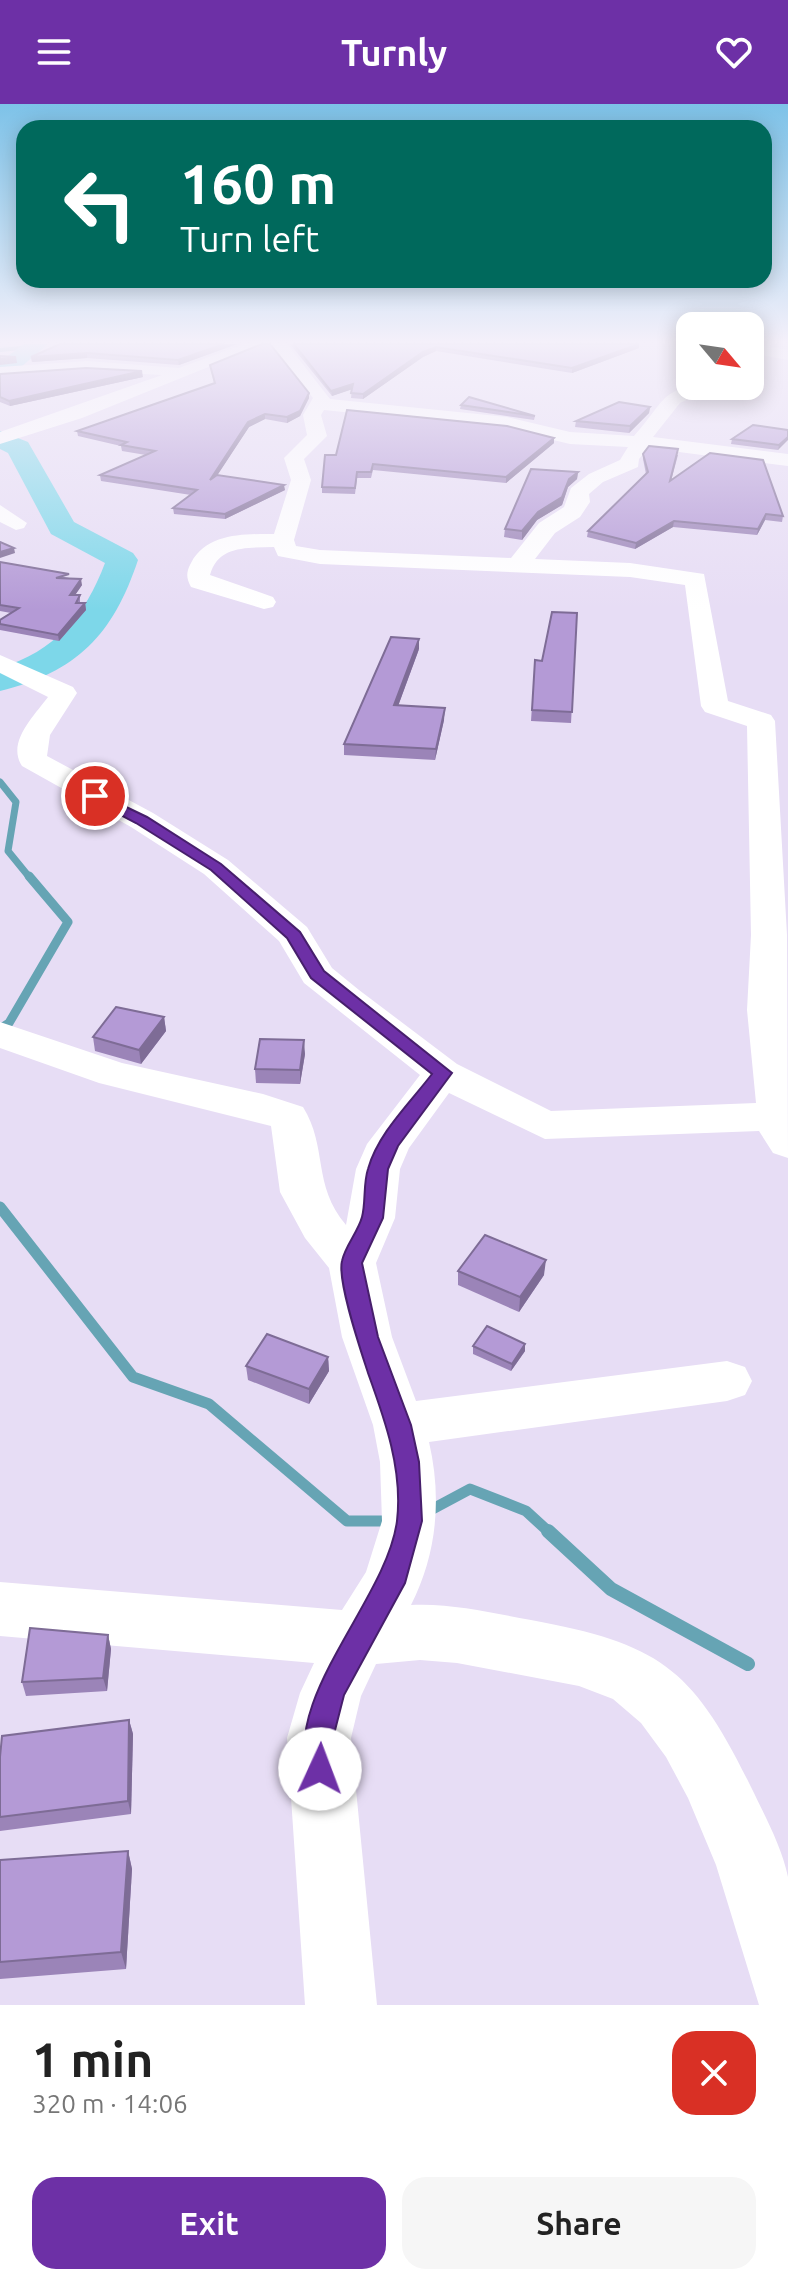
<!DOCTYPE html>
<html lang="en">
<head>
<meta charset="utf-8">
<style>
  :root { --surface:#fff; --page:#f6f6f6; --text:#222; --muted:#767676; --accent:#6d30a6 }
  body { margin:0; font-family:Ubuntu,sans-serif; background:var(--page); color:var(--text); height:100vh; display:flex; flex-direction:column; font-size:30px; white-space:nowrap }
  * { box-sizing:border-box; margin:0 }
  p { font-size:26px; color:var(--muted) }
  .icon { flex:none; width:44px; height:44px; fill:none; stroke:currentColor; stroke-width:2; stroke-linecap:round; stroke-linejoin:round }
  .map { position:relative; height:1901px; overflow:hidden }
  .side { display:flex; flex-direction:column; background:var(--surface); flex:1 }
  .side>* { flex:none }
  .guide { position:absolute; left:16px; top:16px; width:756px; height:168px; border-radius:24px; box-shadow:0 4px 20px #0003; background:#00695c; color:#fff; overflow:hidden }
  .needle { width:52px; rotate:119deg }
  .tools { position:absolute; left:676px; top:208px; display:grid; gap:16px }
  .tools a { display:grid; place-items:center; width:88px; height:88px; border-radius:16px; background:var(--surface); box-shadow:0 4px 20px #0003; font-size:40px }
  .pin { position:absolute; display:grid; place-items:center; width:68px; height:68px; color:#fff; margin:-34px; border:4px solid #fff; border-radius:50%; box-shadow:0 2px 8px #0007 }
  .me { position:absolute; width:88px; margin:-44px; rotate:2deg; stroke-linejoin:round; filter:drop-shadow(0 0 6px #0008) }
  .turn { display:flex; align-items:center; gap:28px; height:168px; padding:0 32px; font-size:36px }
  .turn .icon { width:104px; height:104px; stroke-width:2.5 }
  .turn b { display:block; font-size:56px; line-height:68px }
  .round { display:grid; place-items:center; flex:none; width:84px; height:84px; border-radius:24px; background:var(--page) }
  .summary { display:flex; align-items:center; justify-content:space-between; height:136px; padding:0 32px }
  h1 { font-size:48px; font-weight:700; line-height:60px }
  .primary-button { display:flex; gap:16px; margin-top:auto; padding:16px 32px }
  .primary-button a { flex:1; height:92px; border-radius:24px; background:var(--accent); color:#fff; font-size:32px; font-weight:700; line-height:92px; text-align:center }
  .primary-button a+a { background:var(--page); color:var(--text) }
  header { display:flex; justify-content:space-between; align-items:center; height:104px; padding:0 32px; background:var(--accent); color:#fff; font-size:36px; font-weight:700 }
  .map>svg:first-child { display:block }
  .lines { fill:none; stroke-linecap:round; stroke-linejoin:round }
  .stream-far4 { stroke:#66a4b4; stroke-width:4 }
  .stream-far3 { stroke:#66a4b4; stroke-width:7 }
  .stream-far2 { stroke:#66a4b4; stroke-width:9 }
  .stream-far1 { stroke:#66a4b4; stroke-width:11 }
  .stream { stroke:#66a4b4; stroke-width:14 }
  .river { fill:#7dd7e9; fill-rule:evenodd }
  .minor { fill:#fff; fill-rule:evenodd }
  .wall { fill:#9b84b8 }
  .shaded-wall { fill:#7e6c96 }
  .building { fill:#b49ad6; stroke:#7e6c96; stroke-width:2 }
  .route { fill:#6d30a6; stroke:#471f6c; stroke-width:2 }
</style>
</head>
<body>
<header><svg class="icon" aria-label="menu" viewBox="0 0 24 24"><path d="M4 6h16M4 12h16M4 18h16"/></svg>Turnly<svg class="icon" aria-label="heart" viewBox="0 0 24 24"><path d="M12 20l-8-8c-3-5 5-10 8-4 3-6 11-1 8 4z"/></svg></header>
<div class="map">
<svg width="788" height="1901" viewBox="0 0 788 1901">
  <rect width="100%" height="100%" fill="#e7ddf5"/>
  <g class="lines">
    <path class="stream-far4" d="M0 246 30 243"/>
    <path class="stream-far3" d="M0 678 16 698 8 747 30 774"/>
    <path class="stream-far2" d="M0 925 9 919 68 818 29 772"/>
    <g class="stream-far1">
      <path d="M0 1103 133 1273 209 1300 347 1417H395"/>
      <path d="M427 1408 470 1385 526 1407 550 1429"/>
    </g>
    <path class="stream" d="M548 1427 611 1485 748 1560"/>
    <g class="river">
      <path d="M24 240H48L8 274 0 276V258Z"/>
      <path d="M0 327 28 338 74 418 133 449 138 456C113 531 77 568 0 587V564C55 547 85 512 105 459L51 430 8 349 0 345Z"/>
    </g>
    <g class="minor">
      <path d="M244 240H265L82 314 0 340V328L162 271 87 267 0 273V263L87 257 179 264Z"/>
      <path d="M271 240H287L330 295 507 313 570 328 634 332C668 294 660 282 715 282L680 299 653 333 788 350V362L648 344 639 355 638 363 603 378 589 390 590 398 580 413 555 429 535 455 630 459 704 470 728 597 771 611 775 617 787 831 788 1054 773 1049 759 1027 545 1035 449 989 409 1044 400 1065 395 1114 376 1159 392 1233 416 1297 727 1257 745 1263 752 1277 745 1291 727 1297 429 1338C442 1394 437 1450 411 1501 452 1499 491 1509 531 1516 660 1540 693 1564 751 1683 764 1710 782 1743 788 1773 788 1804 788 1866 788 1901H759L716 1761 688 1694 666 1653 641 1619 613 1595 579 1582 457 1559 420 1556 376 1560 361 1592 351 1634 377 1901H305L287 1634 300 1589 314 1559 0 1532V1478L342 1506 366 1468 382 1417 380 1358 373 1321 342 1233 329 1164 305 1134 280 1088 271 1022 99 979 0 944V918L122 959 263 990 303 1003C328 1043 312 1081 346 1121L356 1065 367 1040 420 971 304 879 279 837 204 770 131 723 22 662C6 638 35 611 48 593L0 569V551L73 583 77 589 50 631 47 652 153 709 228 756 307 823 332 864 359 886 457 960 551 1007 756 999 747 906 751 831 747 622 705 608 701 602 685 481 630 473 320 460 278 452 274 443C248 444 218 441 210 471L273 493 276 498 273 503 264 505 191 483C186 474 186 468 191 459 207 429 244 430 274 430L291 376 284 354 307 331 303 311 313 294ZM324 306 507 325 570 340 628 343 620 356 589 370 571 384 564 403 539 419 511 454 320 446 296 442 294 436 311 376 304 355 327 332 321 311Z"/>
      <path d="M678 240H690V245L680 243Z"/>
      <path d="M755 240H771V243L788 246V256L756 250Z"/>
      <path d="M0 401 27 419 24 424 16 426 0 418Z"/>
    </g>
  </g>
  <g class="wall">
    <path d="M237 240 179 261 87 254 32 258 31 253Z"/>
    <path d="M290 240H639V244L572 269 436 247 423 253 363 295 351 294 352 285 332 292Z"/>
    <path d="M210 261 309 294 300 312 287 319 265 315 249 323 217 371 285 386 225 415 174 410 173 404 191 391 101 377 100 371 146 351 122 347 121 342 78 332 77 327 214 279Z"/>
    <path d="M0 270 143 273 10 302 0 298Z"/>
    <path d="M461 301 535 312 534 316 460 305Z"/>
    <path d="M650 303 649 309 629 329 575 323 576 317Z"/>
    <path d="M788 326 778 346 731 340 732 335Z"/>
    <path d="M554 334V339L506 379 373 366 371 374H357L355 390 322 389V383L336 351Z"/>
    <path d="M643 350 678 351 671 377 783 412 782 418 765 416 757 431 673 423 635 445 587 433 588 427 646 370 643 355Z"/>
    <path d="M578 368 577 375 568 383 562 401 537 416 522 436 504 433 505 425Z"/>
    <path d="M0 458 69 474 82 481 75 491H80V499H85L86 506 59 537 0 526V516L11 509 0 507Z"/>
    <path d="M577 509 571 619 531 617 535 556 542 557Z"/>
    <path d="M419 545 398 602 444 616 435 656 344 651V640Z"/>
    <path d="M164 913 166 927 141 960 95 947 93 933Z"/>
    <path d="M305 950 300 980 256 979 255 965Z"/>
    <path d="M458 1167 544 1171 519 1208 458 1181Z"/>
    <path d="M525 1240V1247L511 1267 473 1250V1242Z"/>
    <path d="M328 1253 329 1267 309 1300 248 1276 246 1262Z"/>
    <path d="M108 1531 111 1545 107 1587 26 1592 22 1578Z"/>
    <path d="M129 1616 133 1630 131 1710 0 1727V1653Z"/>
    <path d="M128 1747 132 1765 126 1865 0 1875V1756Z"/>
  </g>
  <g class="shaded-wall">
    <path d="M224 240H237L179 261 178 256Z"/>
    <path d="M639 240V244L572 269V264Z"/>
    <path d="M436 243V247L423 253 363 295V290L423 248Z"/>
    <path d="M87 249V254L32 258 31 253Z"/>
    <path d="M16 253 17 259 0 261V255Z"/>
    <path d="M142 267 143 273 10 302 9 297Z"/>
    <path d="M353 280V285L332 292 331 287Z"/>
    <path d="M309 289V294L300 312 287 319V313Z"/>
    <path d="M650 303 649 309 629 329 630 322Z"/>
    <path d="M265 310V315L249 323 211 381 210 376 248 318Z"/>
    <path d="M788 333V336L778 346 779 341Z"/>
    <path d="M554 334V339L506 379V373Z"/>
    <path d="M578 368 577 375 568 383 562 401 537 416 522 436V427L538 408 569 375Z"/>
    <path d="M284 381 285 386 225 415V410Z"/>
    <path d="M766 410 765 416 757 431 758 425Z"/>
    <path d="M674 417 673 423 635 445 636 439Z"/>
    <path d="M14 444 15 449 0 454V448Z"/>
    <path d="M81 475 82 481 71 497 70 491Z"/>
    <path d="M85 499 86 506 59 537 58 531Z"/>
    <path d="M419 535V545L394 613V601Z"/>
    <path d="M445 604 444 616 435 656 436 645Z"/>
    <path d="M164 913 166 927 141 960 139 946Z"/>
    <path d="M304 936 305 950 300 980V966Z"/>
    <path d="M546 1156 544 1171 519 1208 520 1193Z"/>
    <path d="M525 1240V1247L511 1267 512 1260Z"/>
    <path d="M328 1253 329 1267 309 1300V1285Z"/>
    <path d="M108 1531 111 1545 107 1587 103 1574Z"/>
    <path d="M129 1616 133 1630 131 1710 128 1697Z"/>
    <path d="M128 1747 132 1765 126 1865 121 1848Z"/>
  </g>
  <g class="building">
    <path d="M60 240H224L178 256 87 249 31 253Z"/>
    <path d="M262 240H270L309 289 300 307 287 313 265 310 248 318 210 376 217 371 284 381 225 410 173 404 197 386 100 371 155 347 121 341 127 338 77 327 215 279 210 261Z"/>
    <path d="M294 240H639L572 264 436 243 423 248 363 290 351 289 353 280 331 287Z"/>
    <path d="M0 252 16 253 0 255Z"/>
    <path d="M86 264 142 267 9 297 0 293V270Z"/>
    <path d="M469 293 535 312 461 301Z"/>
    <path d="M619 298 650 303 630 322 576 317Z"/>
    <path d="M347 306 507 322 554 334 506 373 373 360 371 368H357L355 384 322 383 325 351H336Z"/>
    <path d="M753 321 788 326V333L779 341 732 335Z"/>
    <path d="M649 342 678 345 670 377 710 349 763 356 783 412 766 410 758 425 674 417 636 439 588 427 648 368 643 350Z"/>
    <path d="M531 365 578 368 569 375 562 393 538 408 522 427 505 425Z"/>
    <path d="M0 438 14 444 0 448Z"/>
    <path d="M0 458 69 470 56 474 81 475 70 491H80L76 499H85L58 531 0 520V516L19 504 0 501Z"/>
    <path d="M552 508 577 509 572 608 532 606 535 556 542 557Z"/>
    <path d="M391 533 419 535 394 601 445 604 436 645 344 640Z"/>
    <path d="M116 903 164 913 139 946 93 933Z"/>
    <path d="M260 935 304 936 300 966 255 965Z"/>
    <path d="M485 1131 546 1156 520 1193 458 1167Z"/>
    <path d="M487 1222 525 1240 512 1260 473 1242Z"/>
    <path d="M267 1230 328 1253 309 1285 246 1262Z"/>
    <path d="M30 1524 108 1531 103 1574 22 1578Z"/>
    <path d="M129 1616 128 1697 0 1713V1653L2 1632Z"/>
    <path d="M128 1747 121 1848 0 1858V1756Z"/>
  </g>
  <linearGradient id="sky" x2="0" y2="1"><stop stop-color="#7dc2e8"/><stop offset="0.47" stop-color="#f4f0fa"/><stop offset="1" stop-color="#f4f0fa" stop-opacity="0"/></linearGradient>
  <rect width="788" height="506" fill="url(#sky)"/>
  <path class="route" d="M95 688 147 713 221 760 300 828 324 867 452 969 398 1042 388 1065 383 1114 362 1159 378 1233 411 1321 419 1358 422 1417 405 1479 344 1591 333 1634 335 1665 331 1675 320 1679 310 1675C278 1597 387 1496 397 1417 403 1366 385 1316 368 1269 361 1247 337 1177 342 1157 345 1142 358 1128 362 1113 366 1098 363 1080 368 1065 378 1029 410 999 432 970L311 874 287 834 211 766 136 719 90 695V689Z"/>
</svg>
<div class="tools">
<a><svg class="needle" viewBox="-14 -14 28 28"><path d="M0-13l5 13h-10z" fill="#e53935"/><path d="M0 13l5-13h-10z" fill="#767676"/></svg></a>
</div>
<div class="pin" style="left:95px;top:692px;background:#d93025"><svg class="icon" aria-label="arrive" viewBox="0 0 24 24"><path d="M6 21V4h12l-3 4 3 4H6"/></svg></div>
<svg class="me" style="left:320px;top:1665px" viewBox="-20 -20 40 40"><circle r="19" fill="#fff"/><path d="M0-13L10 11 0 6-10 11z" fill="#6d30a6"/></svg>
<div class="guide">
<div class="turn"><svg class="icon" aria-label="left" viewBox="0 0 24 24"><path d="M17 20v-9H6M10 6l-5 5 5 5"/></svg><div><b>160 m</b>Turn left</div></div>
</div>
</div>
<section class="side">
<div class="summary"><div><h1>1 min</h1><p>320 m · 14:06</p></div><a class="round" style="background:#d93025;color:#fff"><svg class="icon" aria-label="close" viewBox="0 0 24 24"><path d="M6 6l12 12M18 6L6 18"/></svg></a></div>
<div class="primary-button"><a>Exit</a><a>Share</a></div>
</section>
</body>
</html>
